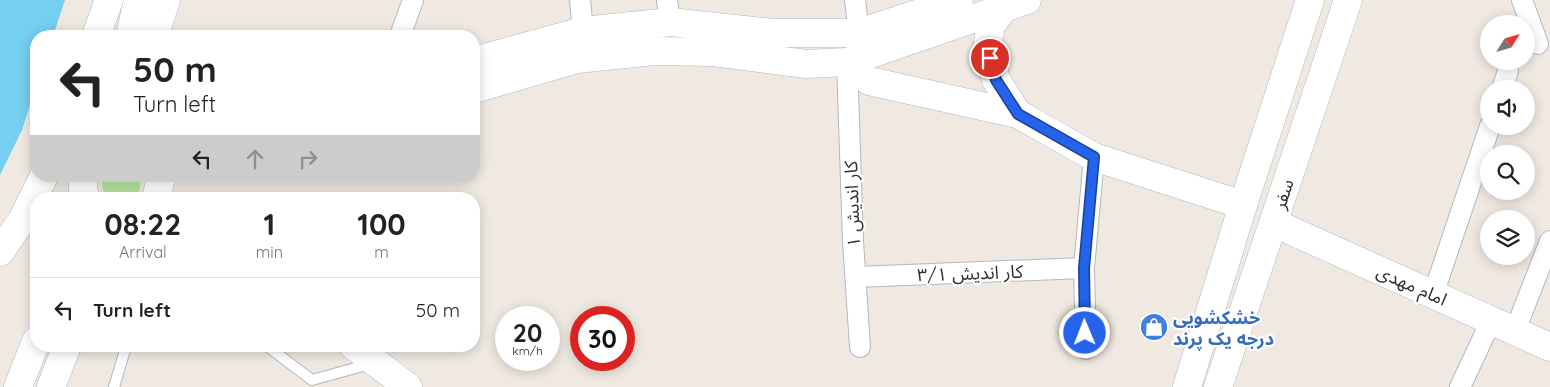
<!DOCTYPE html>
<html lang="en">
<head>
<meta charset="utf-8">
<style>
  :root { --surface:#fff; --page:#f2f2f2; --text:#222; --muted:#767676; --line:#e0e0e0 }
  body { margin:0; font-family:Quicksand,"Noto Sans Arabic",sans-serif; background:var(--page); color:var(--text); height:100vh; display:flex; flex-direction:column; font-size:19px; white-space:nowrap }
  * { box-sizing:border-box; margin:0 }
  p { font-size:16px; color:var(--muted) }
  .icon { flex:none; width:28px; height:28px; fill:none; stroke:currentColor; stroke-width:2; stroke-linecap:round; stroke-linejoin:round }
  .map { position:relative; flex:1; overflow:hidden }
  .panel { position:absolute; left:30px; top:192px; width:450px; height:160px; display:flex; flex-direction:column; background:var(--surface); border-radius:20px; box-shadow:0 2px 12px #0003 }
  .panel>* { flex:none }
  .hud { position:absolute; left:30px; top:30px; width:450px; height:152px; border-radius:20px; box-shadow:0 2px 12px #0003; background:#fff; color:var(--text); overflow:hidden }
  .needle { width:32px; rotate:53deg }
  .fabs { position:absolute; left:1480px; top:15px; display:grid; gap:10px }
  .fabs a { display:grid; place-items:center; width:55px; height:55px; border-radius:50%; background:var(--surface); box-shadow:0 2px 12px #0003; font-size:25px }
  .speed { position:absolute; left:495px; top:306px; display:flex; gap:10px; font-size:25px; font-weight:700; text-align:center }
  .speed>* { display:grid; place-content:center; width:65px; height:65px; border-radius:50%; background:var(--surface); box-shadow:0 2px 12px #0003; line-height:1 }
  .speed small { font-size:12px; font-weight:400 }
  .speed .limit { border:8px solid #d22; background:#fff; color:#111 }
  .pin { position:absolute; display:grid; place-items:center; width:42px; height:42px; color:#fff; margin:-21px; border:2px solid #fff; border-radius:50%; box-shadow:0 1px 5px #0007 }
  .me { position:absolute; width:55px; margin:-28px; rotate:359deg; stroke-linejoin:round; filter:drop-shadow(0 0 4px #0008) }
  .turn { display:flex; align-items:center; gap:18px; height:105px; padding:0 20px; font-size:22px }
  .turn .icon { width:65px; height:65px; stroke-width:2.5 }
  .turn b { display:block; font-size:35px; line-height:42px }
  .lanes { display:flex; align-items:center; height:48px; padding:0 20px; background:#0003; justify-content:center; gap:25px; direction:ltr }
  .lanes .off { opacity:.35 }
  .eta { display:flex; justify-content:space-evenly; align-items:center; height:85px; text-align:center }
  .eta b { font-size:30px; font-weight:700; line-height:35px }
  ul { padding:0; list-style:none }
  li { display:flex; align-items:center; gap:15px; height:65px; padding:0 20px; border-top:1px solid var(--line) }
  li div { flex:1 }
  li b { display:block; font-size:19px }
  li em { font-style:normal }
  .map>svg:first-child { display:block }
  .green { fill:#b6e59e }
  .water { fill:#75cff0 }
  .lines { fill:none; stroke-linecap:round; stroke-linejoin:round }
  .lane-casing { stroke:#b4b7c1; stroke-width:12 }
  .street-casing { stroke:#b4b7c1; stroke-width:22 }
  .secondary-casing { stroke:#b4b7c1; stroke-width:29 }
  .lane { stroke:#fff; stroke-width:10 }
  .street { stroke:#fff; stroke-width:20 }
  .secondary { stroke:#fff; stroke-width:28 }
  .route-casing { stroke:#184099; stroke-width:12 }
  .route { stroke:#2563eb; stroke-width:9 }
  .labels { text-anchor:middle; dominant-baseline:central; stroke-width:4.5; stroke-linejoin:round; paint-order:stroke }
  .street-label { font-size:18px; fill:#2e2e2e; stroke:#fff }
  .shop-label { font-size:18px; font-weight:bold; fill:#366cbe; stroke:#fff; text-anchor:start }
</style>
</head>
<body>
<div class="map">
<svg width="1550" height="387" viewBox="0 0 1550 387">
  <rect width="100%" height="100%" fill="#efe9e1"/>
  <path class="green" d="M103 176H139L140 189 133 199H110C103 193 100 185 103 176Z"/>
  <path class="water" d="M0 0H65L53 36H36V86L22 130 0 175Z"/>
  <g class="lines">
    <defs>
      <g id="lane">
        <path d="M267 346 312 380 370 364"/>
        <path d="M114 387 125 350 128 346"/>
      </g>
      <g id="street">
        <path d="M580 0 583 31"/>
        <path d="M667 0 670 22"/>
        <path d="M855 0 859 33"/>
        <path d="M1522 0 1538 44"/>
        <path d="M400 36 413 0"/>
        <path d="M847 62 853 241 860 347"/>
        <path d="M1502 89 1508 71"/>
        <path d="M856 277 1084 268"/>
        <path d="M1433 295 1490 126"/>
        <path d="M1515 331 1550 241"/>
        <path d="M1086 349 1084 268 1094 157"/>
        <path d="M1460 387 1491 321"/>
      </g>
      <g id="secondary">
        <path d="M1005 7 991 25 988 42 990 58 996 80 1018 114"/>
        <path d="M96 36 109 0"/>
        <path d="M130 36 138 0"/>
        <path d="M154 36 166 0"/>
        <path d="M474 61 583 31 670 22 773 33H859L959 0"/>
        <path d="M847 62 869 81 1018 114 1094 157 1243 205"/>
        <path d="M474 89 577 59 654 51 714 52 806 64 847 62 1027 0"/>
        <path d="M83 176V190L86 199"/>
        <path d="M156 199 160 182 159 176"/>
        <path d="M1274 223 1550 347"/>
        <path d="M0 252 22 220 44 176"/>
        <path d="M354 346 408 387"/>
        <path d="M18 387 36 341"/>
        <path d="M51 387 67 346"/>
        <path d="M1187 387 1243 205 1310 0"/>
        <path d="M1218 387 1348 0"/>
      </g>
    </defs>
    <use href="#lane" class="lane-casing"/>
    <use href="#street" class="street-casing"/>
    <use href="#secondary" class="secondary-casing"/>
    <use href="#lane" class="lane"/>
    <use href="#street" class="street"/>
    <use href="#secondary" class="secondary"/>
  </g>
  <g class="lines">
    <defs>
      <path id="route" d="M990 58 996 80 1018 114 1094 157 1084 268 1085 333"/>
    </defs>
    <use href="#route" class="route-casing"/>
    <use href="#route" class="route"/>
  </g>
  <defs>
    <symbol id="shop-disc" viewBox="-11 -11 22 22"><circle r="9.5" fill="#3f7fe0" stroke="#fff"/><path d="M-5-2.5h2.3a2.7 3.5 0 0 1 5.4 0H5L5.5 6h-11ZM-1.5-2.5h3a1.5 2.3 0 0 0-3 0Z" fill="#fff"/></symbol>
  </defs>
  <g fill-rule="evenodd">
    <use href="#shop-disc" x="1138" y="311" width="32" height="32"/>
  </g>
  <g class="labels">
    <g class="street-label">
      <text transform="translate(1283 194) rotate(-72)">سفر</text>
      <text transform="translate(852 204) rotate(-92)">۱ کار اندیش</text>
      <text transform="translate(970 273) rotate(-2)">۳/۱ کار اندیش</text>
      <text transform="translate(1412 285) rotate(24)">امام مهدی</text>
    </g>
    <g class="shop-label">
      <text x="1173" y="317">خشکشویی<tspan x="1173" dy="21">درجه یک پرند</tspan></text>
    </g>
  </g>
</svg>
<div class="fabs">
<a><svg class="needle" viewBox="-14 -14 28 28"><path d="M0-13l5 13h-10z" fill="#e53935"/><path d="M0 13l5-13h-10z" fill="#767676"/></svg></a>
<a><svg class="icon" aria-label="sound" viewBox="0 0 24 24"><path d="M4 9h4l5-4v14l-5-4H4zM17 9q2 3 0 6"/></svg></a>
<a><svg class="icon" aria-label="search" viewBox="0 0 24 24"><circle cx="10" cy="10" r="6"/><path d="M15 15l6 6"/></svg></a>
<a><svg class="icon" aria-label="layers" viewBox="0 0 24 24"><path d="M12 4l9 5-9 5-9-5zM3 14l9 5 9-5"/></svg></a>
</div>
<div class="speed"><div>20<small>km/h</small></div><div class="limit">30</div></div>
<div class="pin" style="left:990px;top:58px;background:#d93025"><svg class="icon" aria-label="arrive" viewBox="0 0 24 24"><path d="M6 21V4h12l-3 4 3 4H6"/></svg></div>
<svg class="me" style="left:1085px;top:333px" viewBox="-20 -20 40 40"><circle r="17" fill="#2563eb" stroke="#fff" stroke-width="3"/><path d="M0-11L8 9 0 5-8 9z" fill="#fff"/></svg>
<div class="hud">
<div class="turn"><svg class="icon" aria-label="left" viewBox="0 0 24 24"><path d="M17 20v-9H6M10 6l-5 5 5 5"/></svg><div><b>50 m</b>Turn left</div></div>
<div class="lanes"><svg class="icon" aria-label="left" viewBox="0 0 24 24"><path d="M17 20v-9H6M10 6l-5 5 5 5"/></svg><svg class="icon off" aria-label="ahead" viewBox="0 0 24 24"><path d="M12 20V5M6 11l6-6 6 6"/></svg><svg class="icon off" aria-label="right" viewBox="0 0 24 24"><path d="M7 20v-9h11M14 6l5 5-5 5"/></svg></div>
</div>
<section class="panel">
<div class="eta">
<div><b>08:22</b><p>Arrival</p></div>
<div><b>1</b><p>min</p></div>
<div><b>100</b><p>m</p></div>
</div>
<ul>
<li><svg class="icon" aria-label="left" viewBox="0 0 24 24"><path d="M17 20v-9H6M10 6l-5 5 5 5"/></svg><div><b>Turn left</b></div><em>50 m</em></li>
</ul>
</section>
</div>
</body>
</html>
